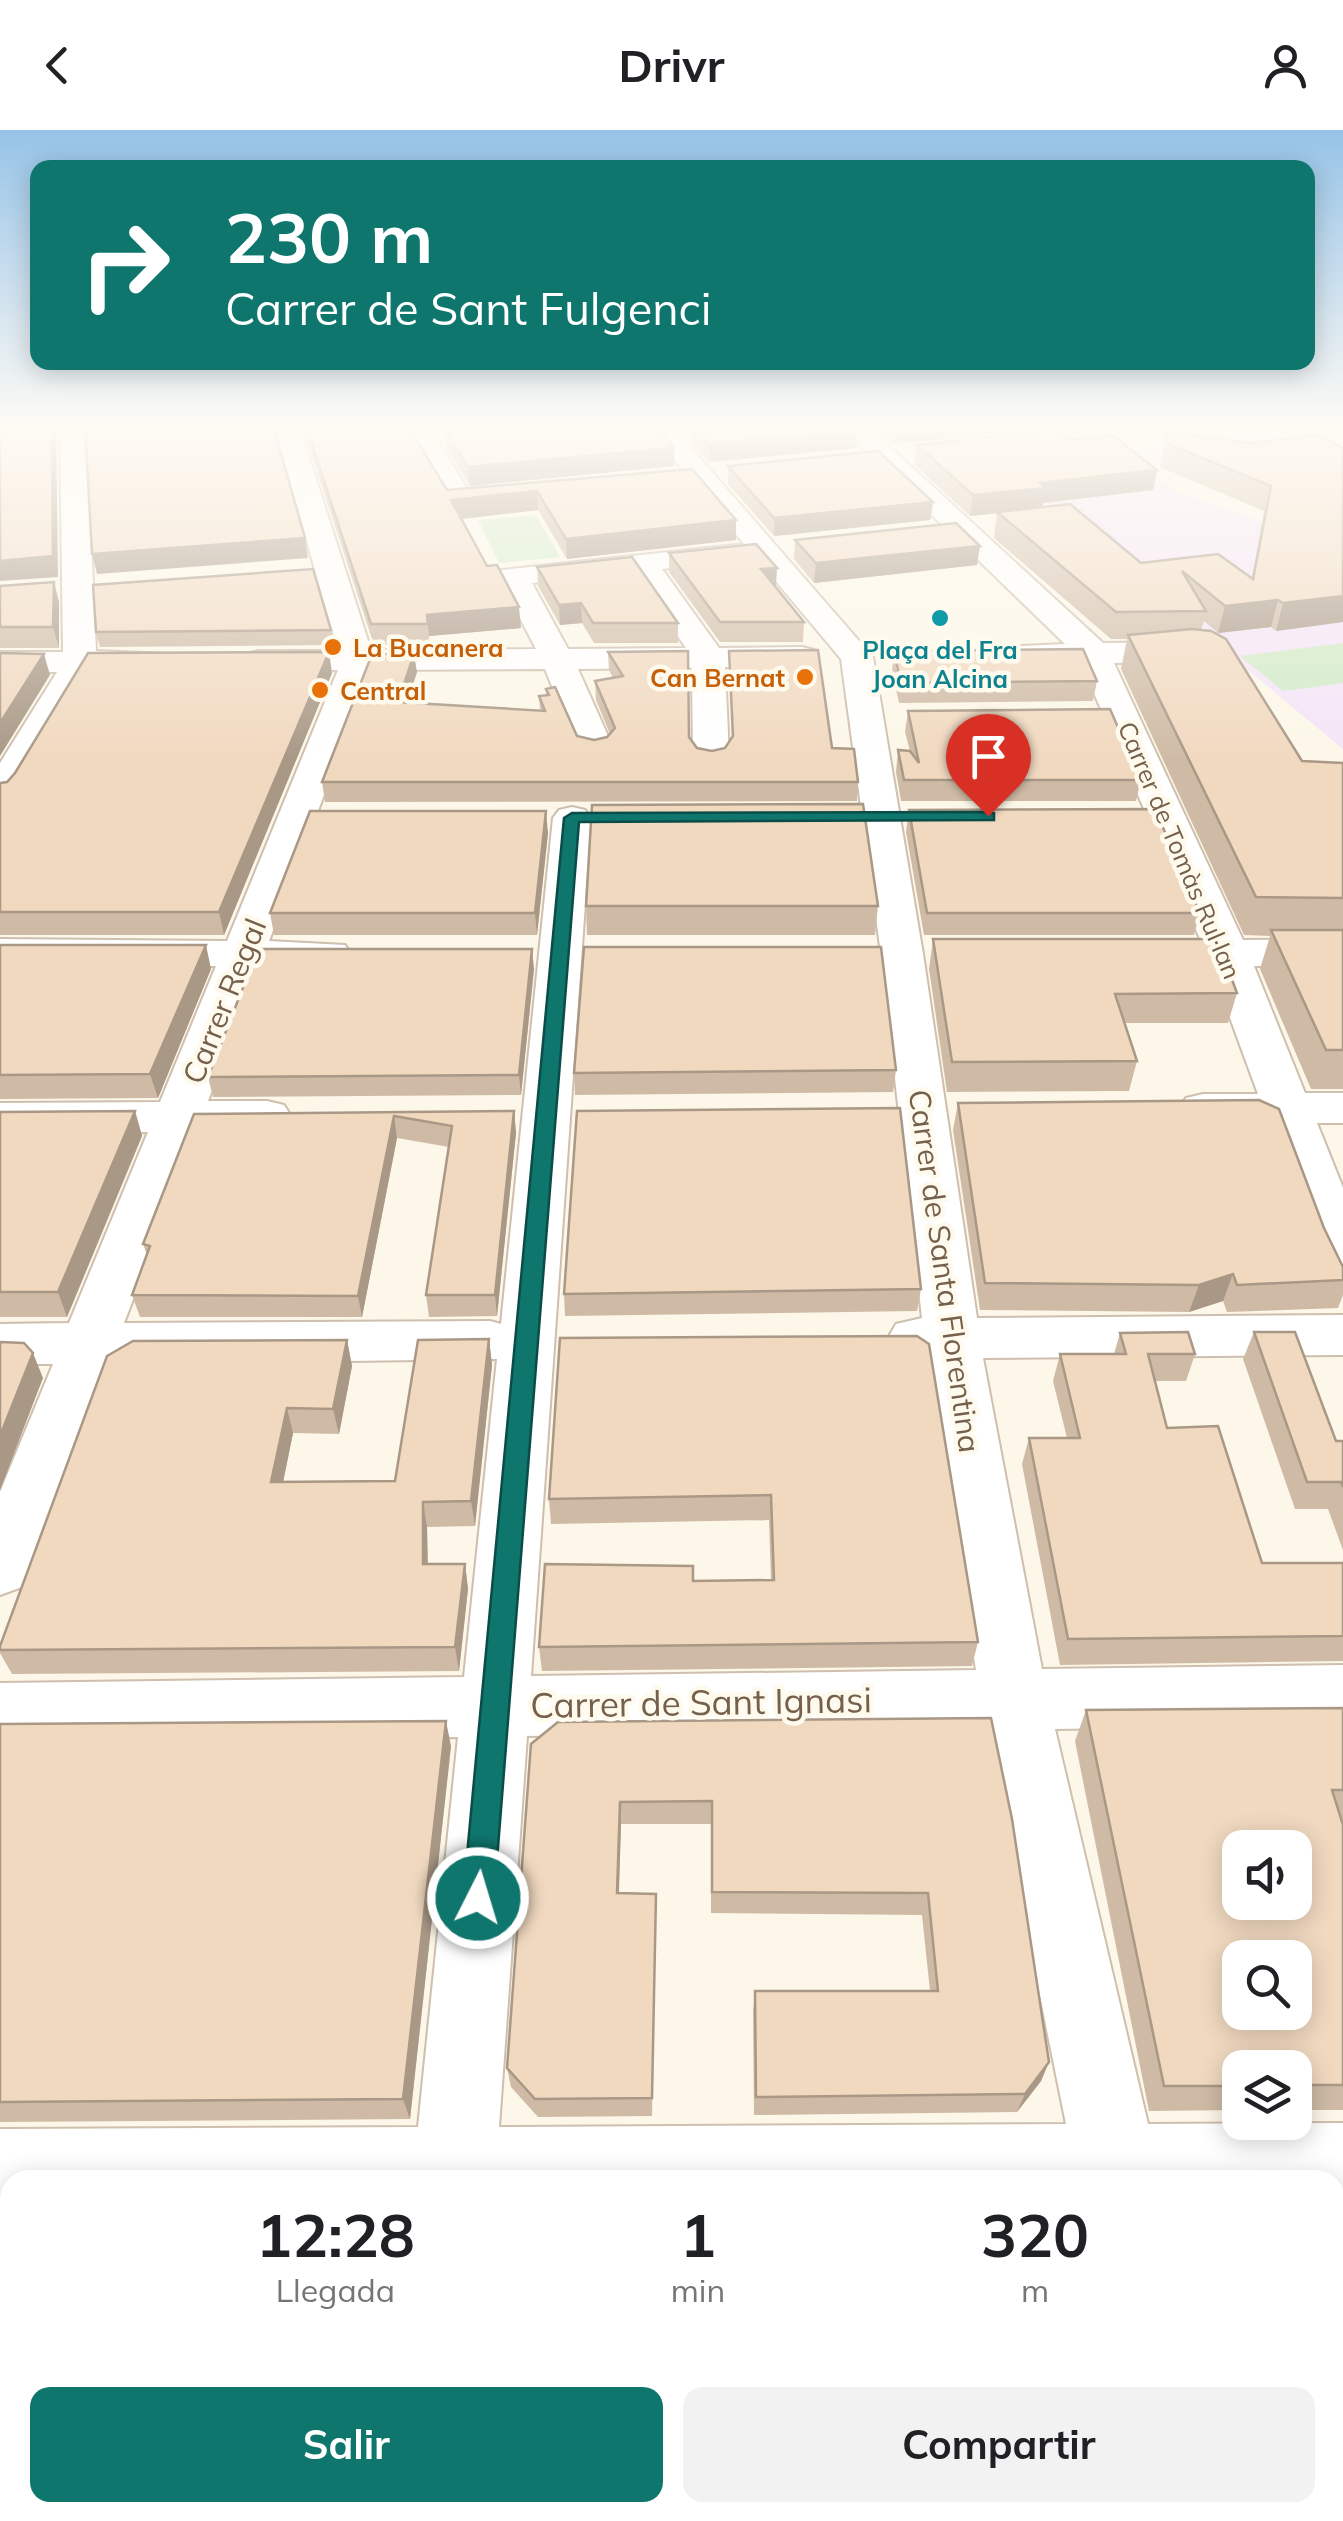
<!DOCTYPE html>
<html lang="es">
<head>
<meta charset="utf-8">
<style>
  :root { --surface:#fff; --page:#f2f2f2; --text:#202124; --muted:#757577; --accent:#0f766e }
  body { margin:0; font-family:Mulish,sans-serif; background:var(--page); color:var(--text); height:100vh; display:flex; flex-direction:column; font-size:38px; white-space:nowrap }
  * { box-sizing:border-box; margin:0 }
  p { font-size:32px; color:var(--muted) }
  .icon { flex:none; width:55px; height:55px; fill:none; stroke:currentColor; stroke-width:2; stroke-linecap:round; stroke-linejoin:round }
  .map { position:relative; flex:1; overflow:hidden }
  .details { position:absolute; left:0px; top:2040px; width:1345px; height:352px; display:flex; flex-direction:column; background:var(--surface); border-radius:30px 30px 0 0; box-shadow:0 5px 25px #0003 }
  .details>* { flex:none }
  .hud { position:absolute; left:30px; top:30px; width:1285px; height:210px; border-radius:20px; box-shadow:0 5px 25px #0003; background:#0f766e; color:#fff; overflow:hidden }
  .buttons { position:absolute; left:1222px; top:1700px; display:grid; gap:20px }
  .buttons a { display:grid; place-items:center; width:90px; height:90px; border-radius:20px; background:var(--surface); box-shadow:0 5px 25px #0003; font-size:50px }
  .pin { position:absolute; display:grid; place-items:center; width:85px; height:85px; color:#fff; margin:-102px -42px; border-radius:50% 50% 50% 0; rotate:-45deg; box-shadow:0 0 10px #0007 }
  .pin .icon { rotate:45deg }
  .me { position:absolute; width:110px; margin:-55px; rotate:5deg; stroke-linejoin:round; filter:drop-shadow(0 0 8px #0008) }
  .turn { display:flex; align-items:center; gap:35px; height:210px; padding:0 30px; font-size:45px }
  .turn .icon { width:130px; height:130px; stroke-width:2.5 }
  .turn b { display:block; font-size:70px; line-height:85px }
  .eta { display:flex; justify-content:space-evenly; align-items:center; height:170px; text-align:center }
  .eta b { font-size:60px; font-weight:700; line-height:70px }
  .cta { display:flex; gap:20px; margin-top:auto; padding:20px 30px }
  .cta a { flex:1; height:115px; border-radius:20px; background:var(--accent); color:#fff; font-size:40px; font-weight:700; line-height:115px; text-align:center }
  .cta a+a { background:var(--page); color:var(--text) }
  header { display:flex; justify-content:space-between; align-items:center; height:130px; padding:0 30px; background:var(--surface); font-size:45px; font-weight:700 }
  .map>svg:first-child { display:block }
  .education { fill:#f4e4f8 }
  .green { fill:#d0eac6 }
  .lines { fill:none; stroke-linecap:round; stroke-linejoin:round }
  .minor-casing { stroke:#cebfae; stroke-width:4 }
  .minor { fill:#fff; fill-rule:evenodd }
  .wall { fill:#cfbba5 }
  .shaded-wall { fill:#a99886 }
  .building { fill:#f1d9c0; stroke:#a99886; stroke-width:2.5; fill-rule:evenodd }
  .route { fill:#0f766e; stroke:#0a4d48; stroke-width:2.5 }
  .culture-dot { fill:#0f9aa8; stroke:#fffaee; stroke-width:4 }
  .food-dot { fill:#e8710a; stroke:#fffaee; stroke-width:4 }
  .labels { text-anchor:middle; dominant-baseline:central; stroke-width:9; stroke-linejoin:round; paint-order:stroke }
  .far-food-label { font-size:25px; font-weight:bold; fill:#c56008; stroke:#fffaee; text-anchor:start }
  .far-culture-label { font-size:25px; font-weight:bold; fill:#0d838f; stroke:#fffaee }
  .far-street-label { font-size:25px; fill:#75604c; stroke:#fffaee }
  .street-label { font-size:30px; fill:#75604c; stroke:#fffaee }
  .near-street-label { font-size:35px; fill:#75604c; stroke:#fffaee }
</style>
</head>
<body>
<header><svg class="icon" aria-label="back" viewBox="0 0 24 24"><path d="M15 5l-7 7 7 7"/></svg>Drivr<svg class="icon" aria-label="person" viewBox="0 0 24 24"><circle cx="12" cy="8" r="4"/><path d="M4 21q1-7 8-7t8 7"/></svg></header>
<div class="map">
<svg width="1343" height="2391" viewBox="0 0 1343 2391">
  <rect width="100%" height="100%" fill="#fcf7e8"/>
  <g class="education">
    <path d="M1273 304 1310 326 1135 332 1179 362 1274 396 1343 428V619L995 330Z"/>
    <path d="M0 2109H10V2382L244 2383 241 2391H0Z"/>
  </g>
  <g class="green">
    <path d="M536 385 560 427 499 433 478 390Z"/>
    <path d="M1343 513V553L1283 561 1240 526Z"/>
  </g>
  <g class="lines">
    <defs>
      <g id="minor">
        <path d="M60 296H86L96 521 169 524 173 531 169 538 90 541 19 663 13 671 0 674V633L57 542H0V522H63Z"/>
        <path d="M274 296H299L371 520 536 519 498 446 502 440 744 414 646 296H672L873 527 923 824 977 1188 1343 1185V1225L983 1228 1042 1539 1343 1535V1595L1055 1599 1148 1994 1343 1993V2075H1335V2050H10V2082L0 2083V1999L418 1997 458 1607 0 1613V1553L464 1547 497 1229 109 1234 32 1439 22 1457 0 1465V1362L53 1234H0V1194L69 1193 148 1002 0 1003V973L160 972 216 836 0 835V809L227 811 338 540 258 541 246 538 242 531 246 524 258 521H338ZM754 425 841 529 881 824 922 1188 896 1194 888 1208 896 1222 927 1228 976 1540 531 1546 591 688 585 680 572 677 559 680 553 688 501 1194 490 1191 124 1193 197 1002 267 1001 284 997 291 986 284 975 267 971H208L259 836 330 837 345 833 351 824 345 815 269 811 371 540 545 539 576 615 581 623 594 626 607 623 612 615 578 539 692 538 693 626 698 634 711 637 724 634 729 626 725 537H802L814 534 818 527 814 520 802 517 719 518 662 439 741 431ZM634 442 686 518 568 519 532 453ZM986 1599 1066 1994 499 1997 527 1606Z"/>
        <path d="M403 296H428L468 360 521 355 535 363 521 371 450 375Z"/>
        <path d="M840 296H867L1103 513 1197 512 1209 515 1213 522 1209 529 1197 532 1114 533 1243 810 1343 809V835L1254 836 1305 963H1343V993H1317L1343 1058V1142L1324 1137 1317 1124 1269 993 1203 994 1186 990 1179 979 1186 968 1203 964H1258L1211 836 1146 837 1131 833 1125 824 1131 815 1201 811 1081 533 996 531 992 524 996 517 1065 514Z"/>
        <path d="M268 2382H362L359 2391H265Z"/>
        <path d="M1014 2382H1108L1107 2391H1013Z"/>
      </g>
    </defs>
    <use href="#minor" class="minor-casing"/>
    <use href="#minor" class="minor"/>
  </g>
  <g class="wall">
    <path d="M302 296H408L447 360 692 339 736 390V410L567 429 538 380 461 389 521 498 429 506 430 515H374Z"/>
    <path d="M691 296H854L857 300 856 318 709 332 691 312Z"/>
    <path d="M873 296H1035L1034 300 892 314Z"/>
    <path d="M446 302 674 336 470 356 447 320Z"/>
    <path d="M1069 310 1157 340 1153 360 1043 373V377L1141 433 1252 448 1264 381 1160 337 1165 313H1251L1343 318V492L1276 501 1271 497 1218 503 1204 491 1201 500 1302 631 1343 633V959H1311L1260 839 1270 806 1244 805 1121 539 1127 509H1111L994 408 997 383 970 386 915 335 917 315Z"/>
    <path d="M728 336 933 372 930 390 774 406 728 354Z"/>
    <path d="M795 410 980 416 977 435 814 453 794 429Z"/>
    <path d="M669 423 776 457 804 492 803 512H720L669 442Z"/>
    <path d="M537 437 678 493V513H594L582 493 560 495 538 456Z"/>
    <path d="M0 456 59 472V518H0Z"/>
    <path d="M331 500 333 515 100 517 96 502Z"/>
    <path d="M729 521 832 618 858 652 857 671 325 672 322 652 417 542 407 572 540 581 539 566 546 565V559L577 606 594 610 607 607 610 604 596 570 595 551 613 548 609 540 608 522 689 607 697 618 712 621 725 618 732 608Z"/>
    <path d="M894 521 1097 551 1093 571 899 573 892 541Z"/>
    <path d="M332 543 224 805H0V653Z"/>
    <path d="M908 581 1141 650 1136 671H901L896 642 898 620 910 621 905 602Z"/>
    <path d="M909 680 1200 783 1194 805H924L906 702Z"/>
    <path d="M548 703 537 805H274L270 783Z"/>
    <path d="M586 776H878L875 805H587Z"/>
    <path d="M933 809 1237 863 1228 893H1124L1137 931 1129 961 947 962 929 839Z"/>
    <path d="M0 815 211 839 158 968 0 969Z"/>
    <path d="M534 839 521 965 213 967 208 947Z"/>
    <path d="M896 940 893 962 575 965 574 943Z"/>
    <path d="M958 973 1324 1098 1343 1137V1165L1338 1178 1227 1182 1223 1171 1189 1182 980 1180 953 1000Z"/>
    <path d="M135 981 142 1006 67 1187H0V982Z"/>
    <path d="M514 981 516 1003 497 1186 429 1187 426 1165 449 1017 397 1008 362 1187H140L132 1165 147 1125 143 1114 194 984Z"/>
    <path d="M921 1159 917 1181 565 1186 564 1164Z"/>
    <path d="M1254 1202 1336 1311H1343V1420L1328 1379H1295L1243 1229Z"/>
    <path d="M1120 1203 1195 1224 1186 1251H1155L1167 1298 1262 1433H1343V1531L1060 1535 1022 1334 1029 1308H1067L1053 1251 1060 1224H1114Z"/>
    <path d="M560 1208 978 1512 972 1536 542 1541 539 1517 693 1451 771 1450 769 1390 551 1394 549 1369Z"/>
    <path d="M489 1209 492 1235 475 1396 427 1397 428 1434H465L468 1459 459 1541 12 1544 0 1523V1516L347 1210 352 1236 339 1304 293 1303 283 1352 395 1351Z"/>
    <path d="M1343 1578V1690H1341L1343 1695V1980H1295V1938H1240V1980L1149 1981 1075 1611 1086 1580Z"/>
    <path d="M991 1588 1049 1932 1041 1951 1017 1982 754 1985 753 1881 755 1861H930L922 1785 711 1783V1694H621L619 1763 656 1764 652 1986 538 1987 511 1957 507 1938 531 1614Z"/>
    <path d="M0 1594 451 1616 410 1989 0 1992Z"/>
    <rect x="0" y="2086" width="10" height="163"/>
    <path d="M1113 2382H1335L1343 2391H1112Z"/>
  </g>
  <g class="shaded-wall">
    <path d="M52 296 56 297 58 447 0 451V431Z"/>
    <path d="M894 296H1035L1034 300 892 314Z"/>
    <path d="M857 300 856 318 709 332V314Z"/>
    <path d="M674 318V336L470 356 468 337Z"/>
    <path d="M1157 340 1153 360 1043 373 1042 379 970 386 973 365 1040 353Z"/>
    <path d="M537 361 538 380 453 390 451 370Z"/>
    <path d="M933 372 930 390 774 406V388Z"/>
    <path d="M736 390V410L567 429 566 409Z"/>
    <path d="M305 408 308 428 97 444 92 424Z"/>
    <path d="M980 416 977 435 814 453 816 433Z"/>
    <path d="M777 438 776 457 761 439Z"/>
    <path d="M54 452 59 472V518L53 497Z"/>
    <path d="M1343 466V492L1276 501 1283 473Z"/>
    <path d="M1278 470 1271 497 1218 503 1225 476Z"/>
    <path d="M581 473 582 493 560 495 559 475Z"/>
    <path d="M519 477 521 498 429 506 427 485Z"/>
    <path d="M329 522 332 543 224 805 219 782Z"/>
    <path d="M44 524 50 545 0 626V593Z"/>
    <path d="M414 524 417 542 401 591 398 572Z"/>
    <path d="M546 681 548 703 537 805 535 783Z"/>
    <path d="M206 815 211 839 158 968 150 944Z"/>
    <path d="M532 819 534 839 521 965 519 945Z"/>
    <path d="M135 981 142 1006 67 1187 58 1162Z"/>
    <path d="M514 981 516 1003 497 1186 495 1165Z"/>
    <path d="M394 986 397 1008 362 1187 358 1166Z"/>
    <path d="M1233 1144 1223 1171 1189 1182 1199 1155Z"/>
    <path d="M489 1209 492 1235 475 1396 471 1371Z"/>
    <path d="M347 1210 352 1236 339 1304 333 1279Z"/>
    <path d="M33 1223 43 1248 0 1360V1306Z"/>
    <path d="M287 1278 293 1303 278 1377 271 1352Z"/>
    <path d="M423 1372 427 1397 428 1458 423 1434Z"/>
    <path d="M465 1434 468 1459 459 1541 455 1517Z"/>
    <path d="M446 1591 451 1616 410 1989 403 1969Z"/>
    <path d="M620 1672 621 1694 618 1784 617 1763Z"/>
    <path d="M1049 1932 1041 1951 1017 1982 1025 1964Z"/>
    <path d="M222 2382H244L241 2391H218Z"/>
    <path d="M525 2382H534L530 2391H522Z"/>
  </g>
  <g class="building">
    <path d="M0 296H52L53 426 0 431Z"/>
    <path d="M85 296H273L305 408 92 424Z"/>
    <path d="M306 296H408L447 360 692 339 736 390 566 409 537 361 451 370 487 436 497 435 519 477 427 485 428 494H371Z"/>
    <path d="M513 296H656L674 318 468 337 446 302Z"/>
    <path d="M693 296H854L857 300 709 314Z"/>
    <path d="M1058 300 1069 310 1114 306 1157 340 1040 353 1046 358 973 365 917 315Z"/>
    <path d="M1168 302 1251 313 1317 305 1343 318V466L1283 473 1278 470 1225 476 1182 441 1206 481 1116 482 997 382 1070 374 1141 433 1218 424 1253 449 1271 356 1165 313Z"/>
    <path d="M878 321 933 372 774 388 728 336Z"/>
    <path d="M956 393 980 416 816 433 795 410Z"/>
    <path d="M756 414 777 438 761 439 804 492H720L669 423Z"/>
    <path d="M632 427 678 493H593L581 473 559 475 537 437Z"/>
    <path d="M313 439 331 500 96 502 93 455Z"/>
    <path d="M54 452 53 497H0V456Z"/>
    <path d="M1192 499 1211 501 1226 509 1302 631 1343 633V768L1256 767 1128 505Z"/>
    <path d="M1083 519 1097 551 901 553 894 521Z"/>
    <path d="M818 520 832 618 854 619 858 652H322L372 524H414L398 572 545 581 539 566 549 565 546 559 555 557 577 606 594 610 607 607 615 598 595 551 623 546 608 522 688 521 689 607 697 618 712 621 725 618 733 606 729 521Z"/>
    <path d="M329 522 219 782H0V653L7 652 15 643 88 523Z"/>
    <path d="M0 523 44 524 0 593Z"/>
    <path d="M1110 579 1141 650H904L898 620 910 621 919 633 908 581Z"/>
    <path d="M863 674 878 776H586L592 675Z"/>
    <path d="M1155 679 1200 783H927L909 680Z"/>
    <path d="M310 681H546L535 783H270Z"/>
    <path d="M1271 800H1343V920H1326Z"/>
    <path d="M933 809H1217L1237 863 1115 864 1137 931 952 932Z"/>
    <path d="M0 815H206L150 944 0 945Z"/>
    <path d="M584 817H881L896 940 574 943Z"/>
    <path d="M258 819H532L519 945 208 947Z"/>
    <path d="M1259 970 1279 979 1324 1098 1343 1137V1150L1237 1155 1233 1144 1199 1155 985 1153 958 973Z"/>
    <path d="M900 978 921 1159 564 1164 577 981Z"/>
    <path d="M135 981 58 1162H0V982Z"/>
    <path d="M514 981 495 1165H426L452 996 394 986 358 1166 132 1165 150 1116 143 1114 194 984Z"/>
    <path d="M1188 1202 1195 1224H1148L1167 1298 1218 1296 1262 1433H1343V1506L1068 1509 1029 1308H1080L1060 1224H1126L1120 1203Z"/>
    <path d="M1254 1202H1295L1336 1311H1343V1357L1341 1352H1307Z"/>
    <path d="M917 1206 929 1214 978 1512 539 1517 545 1434 693 1436V1451L774 1450 771 1365 549 1369 560 1208Z"/>
    <path d="M489 1209 471 1371 423 1372V1434H465L455 1517 0 1520V1516L107 1226 133 1211 347 1210 333 1279 287 1278 271 1352 395 1351 418 1210Z"/>
    <path d="M0 1212 24 1213 33 1223 0 1306Z"/>
    <path d="M1343 1578V1660H1332L1343 1695V1955H1295V1938H1240V1956H1164L1086 1580ZM1240 1718H1295V1772H1240ZM1240 1828H1295V1882H1240Z"/>
    <path d="M991 1588 1012 1689 1049 1932 1025 1964 756 1967 755 1861H938L928 1763 712 1762V1671L620 1672 617 1763 656 1764 652 1968 535 1969 507 1938 531 1614 558 1592Z"/>
    <path d="M446 1591 403 1969 0 1972V1594Z"/>
    <path d="M1343 2066V2391H1131L1132 2382H1335V2067Z"/>
    <rect x="0" y="2086" width="10" height="146"/>
    <path d="M77 2382H222L218 2391H72Z"/>
    <path d="M362 2382H525L522 2391H359Z"/>
    <path d="M641 2382H1000L998 2391H638Z"/>
  </g>
  <linearGradient id="sky" x2="0" y2="1"><stop stop-color="#96c3e7"/><stop offset="0.47" stop-color="#fefbf5"/><stop offset="1" stop-color="#fefbf5" stop-opacity="0"/></linearGradient>
  <rect width="1343" height="631" fill="url(#sky)"/>
  <path class="route" d="M988 682 994 683V690L579 692 494 1768 489 1778 478 1783 467 1778 463 1768 564 688 572 683Z"/>
  <circle class="culture-dot" cx="940" cy="488" r="10"/>
  <g class="food-dot">
    <circle cx="333" cy="517" r="10"/>
    <circle cx="805" cy="547" r="10"/>
    <circle cx="320" cy="560" r="10"/>
  </g>
  <g class="labels">
    <g class="far-food-label">
      <text x="353" y="517">La Bucanera</text>
      <text x="785" y="547" text-anchor="end">Can Bernat</text>
      <text x="340" y="560">Central</text>
    </g>
    <g class="far-culture-label">
      <text x="940" y="519">Plaça del Fra<tspan x="940" dy="29">Joan Alcina</tspan></text>
    </g>
    <g class="far-street-label">
      <text transform="translate(1180 720) rotate(67)">Carrer de Tomàs Rul·lan</text>
    </g>
    <g class="street-label">
      <text transform="translate(224 871) rotate(-68)">Carrer Regal</text>
      <text transform="translate(945 1141) rotate(82)">Carrer de Santa Florentina</text>
    </g>
    <g class="near-street-label">
      <text transform="translate(701 1572) rotate(-1)">Carrer de Sant Ignasi</text>
    </g>
  </g>
</svg>
<div class="buttons">
<a><svg class="icon" aria-label="sound" viewBox="0 0 24 24"><path d="M4 9h4l5-4v14l-5-4H4zM17 9q2 3 0 6"/></svg></a>
<a><svg class="icon" aria-label="search" viewBox="0 0 24 24"><circle cx="10" cy="10" r="6"/><path d="M15 15l6 6"/></svg></a>
<a><svg class="icon" aria-label="layers" viewBox="0 0 24 24"><path d="M12 4l9 5-9 5-9-5zM3 14l9 5 9-5"/></svg></a>
</div>
<div class="pin" style="left:988px;top:686px;background:#d93025"><svg class="icon" aria-label="arrive" viewBox="0 0 24 24"><path d="M6 21V4h12l-3 4 3 4H6"/></svg></div>
<svg class="me" style="left:478px;top:1768px" viewBox="-20 -20 40 40"><circle r="17" fill="#0f766e" stroke="#fff" stroke-width="3"/><path d="M0-11L8 9 0 5-8 9z" fill="#fff"/></svg>
<div class="hud">
<div class="turn"><svg class="icon" aria-label="right" viewBox="0 0 24 24"><path d="M7 20v-9h11M14 6l5 5-5 5"/></svg><div><b>230 m</b>Carrer de Sant Fulgenci</div></div>
</div>
<section class="details">
<div class="eta">
<div><b>12:28</b><p>Llegada</p></div>
<div><b>1</b><p>min</p></div>
<div><b>320</b><p>m</p></div>
</div>
<div class="cta"><a>Salir</a><a>Compartir</a></div>
</section>
</div>
</body>
</html>
